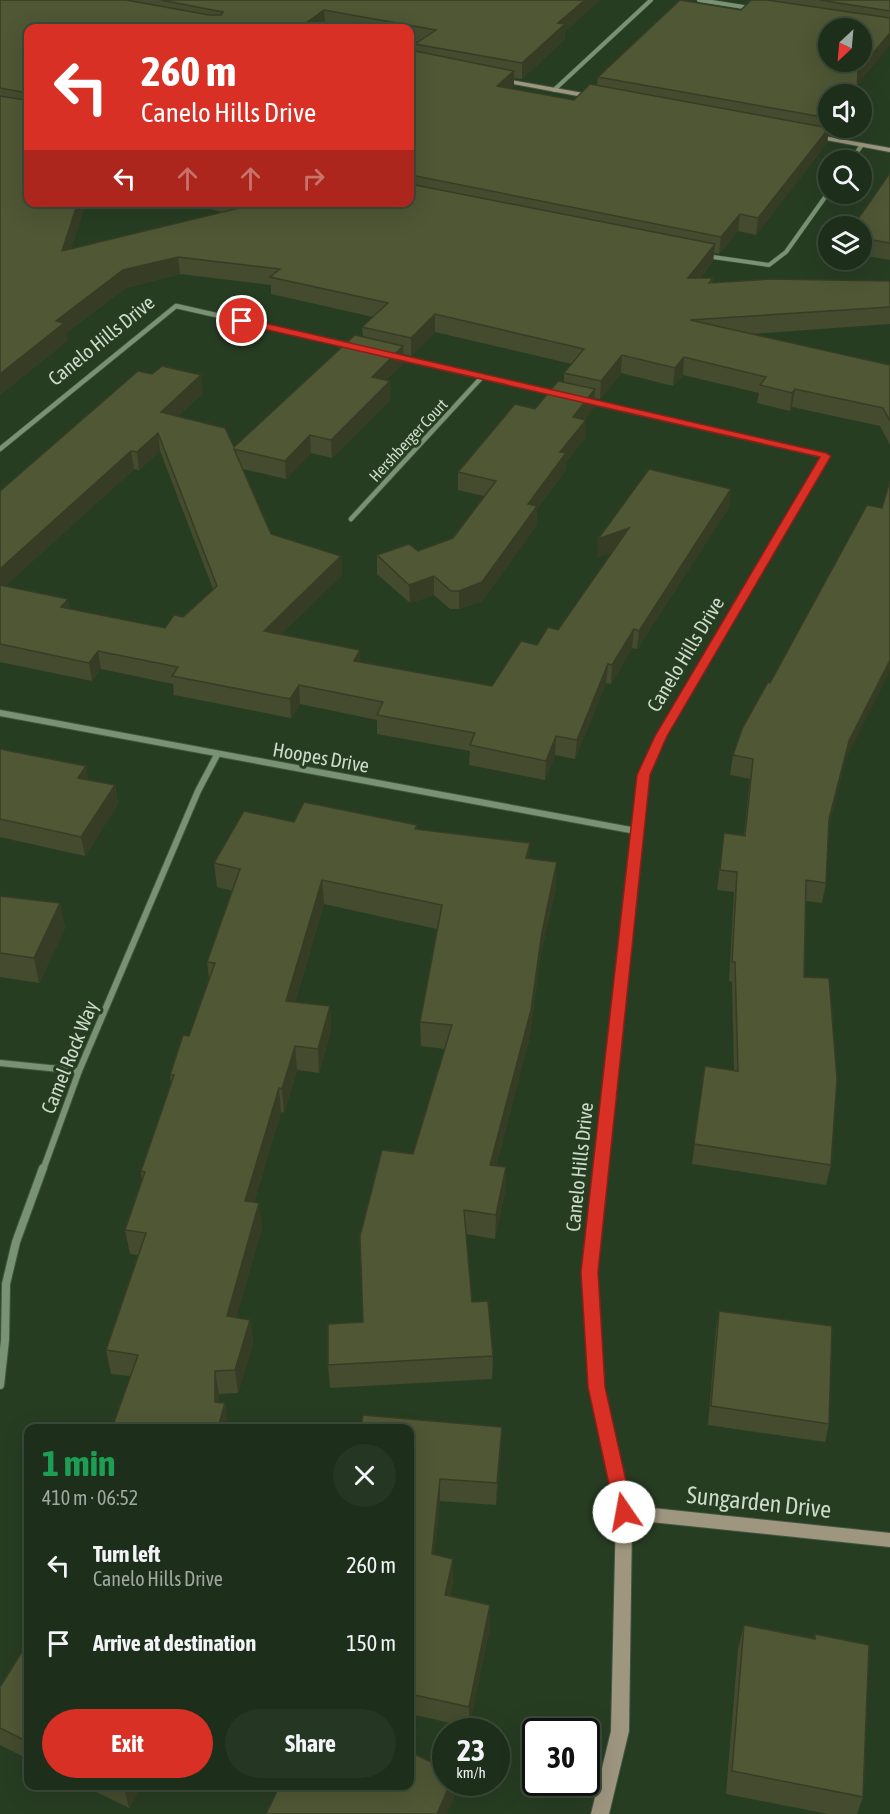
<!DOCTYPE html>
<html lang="en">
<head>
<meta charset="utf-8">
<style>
  :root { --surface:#1d2e1a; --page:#253623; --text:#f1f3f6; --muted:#a0a8a2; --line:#3b4a39; --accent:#d93025 }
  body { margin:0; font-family:"Asap Condensed",sans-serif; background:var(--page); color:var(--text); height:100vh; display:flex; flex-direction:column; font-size:22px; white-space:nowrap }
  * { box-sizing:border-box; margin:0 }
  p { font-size:20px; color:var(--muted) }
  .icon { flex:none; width:33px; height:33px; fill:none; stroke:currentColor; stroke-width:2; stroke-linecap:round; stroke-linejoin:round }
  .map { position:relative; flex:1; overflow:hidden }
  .drawer { position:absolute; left:24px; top:1424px; width:390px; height:366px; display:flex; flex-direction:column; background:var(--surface); border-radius:12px; box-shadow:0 6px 24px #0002,0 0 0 2px var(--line) }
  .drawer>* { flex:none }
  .top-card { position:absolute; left:24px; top:24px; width:390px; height:183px; border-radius:12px; box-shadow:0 6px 24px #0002,0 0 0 2px var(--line); background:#d93025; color:#fff; overflow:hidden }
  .needle { width:39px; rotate:206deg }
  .tools { position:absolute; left:818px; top:18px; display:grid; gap:12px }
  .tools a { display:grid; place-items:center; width:54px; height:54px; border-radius:50%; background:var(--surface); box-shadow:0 6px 24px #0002,0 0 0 2px var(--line); font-size:30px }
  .speed { position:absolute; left:432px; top:1718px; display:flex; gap:12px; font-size:30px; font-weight:700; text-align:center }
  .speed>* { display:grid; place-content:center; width:78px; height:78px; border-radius:50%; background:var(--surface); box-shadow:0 6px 24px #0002,0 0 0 2px var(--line); line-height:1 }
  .speed small { font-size:15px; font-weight:400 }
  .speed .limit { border:3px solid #111; border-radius:9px; background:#fff; color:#111 }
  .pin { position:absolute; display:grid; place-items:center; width:51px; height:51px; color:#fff; margin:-26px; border:3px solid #fff; border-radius:50%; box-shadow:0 2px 6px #0007 }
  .me { position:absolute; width:66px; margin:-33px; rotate:348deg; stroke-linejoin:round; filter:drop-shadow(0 0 4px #0008) }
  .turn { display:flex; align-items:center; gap:21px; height:126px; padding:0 18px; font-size:27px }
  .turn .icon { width:78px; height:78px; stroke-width:2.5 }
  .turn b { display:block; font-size:42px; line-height:51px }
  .lanes { display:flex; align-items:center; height:57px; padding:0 18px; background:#0003; justify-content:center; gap:30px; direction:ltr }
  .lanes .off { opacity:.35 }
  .round { display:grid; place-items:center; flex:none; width:63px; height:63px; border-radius:32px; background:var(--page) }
  .overview { display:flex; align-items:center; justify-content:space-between; height:102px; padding:0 18px }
  h1 { font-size:36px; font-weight:700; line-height:45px; color:#1e9e55 }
  .primary-button { display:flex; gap:12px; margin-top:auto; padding:12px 18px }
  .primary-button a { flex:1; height:69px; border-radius:36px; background:var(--accent); color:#fff; font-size:24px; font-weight:700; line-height:69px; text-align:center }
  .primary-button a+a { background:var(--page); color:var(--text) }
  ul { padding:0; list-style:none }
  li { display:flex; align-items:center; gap:18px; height:78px; padding:0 18px }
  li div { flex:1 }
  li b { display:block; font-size:22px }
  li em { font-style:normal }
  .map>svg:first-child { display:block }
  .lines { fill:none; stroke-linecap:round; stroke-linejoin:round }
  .street-far3-casing { stroke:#435740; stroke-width:5 }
  .street-far2-casing { stroke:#435740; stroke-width:6 }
  .street-far1-casing { stroke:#435740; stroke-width:8 }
  .street-casing { stroke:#435740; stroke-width:10 }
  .secondary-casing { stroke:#435740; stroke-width:2 }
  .street-far3 { stroke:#799273; stroke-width:4 }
  .street-far2 { stroke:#799273; stroke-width:4.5 }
  .street-far1 { stroke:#799273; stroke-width:6 }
  .street { stroke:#799273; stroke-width:8 }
  .secondary { fill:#9f9680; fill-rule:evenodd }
  .wall { fill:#444b2e; fill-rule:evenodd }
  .shaded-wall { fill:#373d25 }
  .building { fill:#4f5735; stroke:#373d25; stroke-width:1.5; fill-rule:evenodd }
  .route { fill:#d93025; stroke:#8d1f18; stroke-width:1.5 }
  .labels { text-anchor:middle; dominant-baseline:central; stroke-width:6; stroke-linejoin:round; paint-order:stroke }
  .far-street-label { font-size:16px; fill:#cddbca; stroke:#273d22 }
  .street-label { font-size:20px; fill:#cddbca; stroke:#273d22 }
  .near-street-label { font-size:24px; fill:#cddbca; stroke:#273d22 }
</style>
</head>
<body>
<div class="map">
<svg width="890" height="1814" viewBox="0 0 890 1814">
  <rect width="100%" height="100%" fill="#273d22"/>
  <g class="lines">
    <defs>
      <g id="street-far3">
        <path d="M699 0 750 8"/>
        <path d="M554 90 651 0"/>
        <path d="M851 160 862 145"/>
        <path d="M706 256 769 265 786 252 828 193"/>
      </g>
      <g id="street-far2">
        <path d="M397 357 557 394"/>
        <path d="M587 401 826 456 698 674"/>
        <path d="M0 449 176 306 352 346"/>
        <path d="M351 519 482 377"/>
      </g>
      <g id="street-far1">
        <path d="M0 713 636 831"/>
        <path d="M0 1063 79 1071"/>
        <path d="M43 1170 79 1071 198 791 217 755"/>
        <path d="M601 1170 643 775 661 736 698 672"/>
      </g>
      <g id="street">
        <path d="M601 1168 590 1272 596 1387 624 1512"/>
        <path d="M0 1385 5 1340 6 1284 16 1242 43 1168"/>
      </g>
      <g id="secondary">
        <path d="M499 78 594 95 597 97 594 99 497 81V79Z"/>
        <path d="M812 134 890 148V152L810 137V135Z"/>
        <path d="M624 1505 890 1533V1547L632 1520 629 1731 609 1814H591L611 1731 616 1512 618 1507Z"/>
      </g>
    </defs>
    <use href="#street-far3" class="street-far3-casing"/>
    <use href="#street-far2" class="street-far2-casing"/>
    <use href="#street-far1" class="street-far1-casing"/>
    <use href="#street" class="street-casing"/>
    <use href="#secondary" class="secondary-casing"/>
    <use href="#street-far3" class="street-far3"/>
    <use href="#street-far2" class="street-far2"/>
    <use href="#street-far1" class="street-far1"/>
    <use href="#street" class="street"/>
    <use href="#secondary" class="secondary"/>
  </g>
  <g class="wall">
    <path d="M0 0H599V1L565 31V39L522 79 514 78V86L511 89 574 100 597 85 598 77 741 10 751 0H890V45L828 94V128H839L833 135H828L827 143 756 235 738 231 719 254 714 253 713 261 700 278H713L712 283 890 281V324L750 334 890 365V445L880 426 792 407 790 411 757 403 759 393 683 375 673 386 621 373 600 399 594 398V407L584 420 585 438 566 462 565 471 537 509V525L482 601 459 609H450L434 595 410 603 377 574V555L418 551 453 538 484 496 458 490V472L535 409 564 382V373L572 364 435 332 411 356 404 354V363L386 380 391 399 332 458 311 453 286 479 243 469 271 534 341 556 342 575 281 634 360 662 492 686 537 645 558 630 612 552 597 558 729 507 637 649 632 648 611 684 606 683 575 759 555 755 545 780 469 765 470 751 377 734V720L300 704 291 718 174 695 173 684 101 669 92 681 0 662V491L203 393 178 416 234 447 363 337 362 327 373 317 271 294V285L180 274 125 288 66 333 67 341 0 395ZM325 25 342 28H410V41L418 42 415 44 410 202H179L223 212 71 249 86 202H28V28ZM160 451 213 589 183 617 165 628 69 609 68 599 5 586 134 469 139 470Z"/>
    <path d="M890 173V260L861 255V226Z"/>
    <path d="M882 508 845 761 829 826 826 883 822 903 806 901 804 977 831 1165 826 1185 692 1164 705 1066 734 1071 732 982 729 981 734 892 717 890 724 833 744 835 750 779 730 775 733 755 770 683Z"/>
    <path d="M0 749 86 766 88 780 115 785 118 804 85 856 0 837Z"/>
    <path d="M294 822 417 825V829L529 859 556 887 540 957 530 1035 496 1166 506 1167 505 1191 495 1239 466 1234 472 1302 493 1356 492 1379 330 1388 328 1365 363 1322 445 1049 421 1046 420 1022 437 929 324 904 295 1002 330 1006 331 1030 319 1073 297 1070 284 1113 281 1112 254 1202 262 1227 236 1318 250 1320 253 1343 238 1393 219 1394 218 1403H225L228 1428H112L130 1376 111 1374 106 1350 138 1255 130 1254 125 1230 142 1180 141 1171 171 1083 170 1075 189 1036 209 978 207 962 233 891 217 887 214 863Z"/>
    <path d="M0 896 60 903 65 928 39 983 0 977Z"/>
    <path d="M719 1311 829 1424 825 1442 708 1425 716 1329Z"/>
    <path d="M410 1428 501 1449 496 1505 440 1501 434 1555 453 1559V1580L450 1596 490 1626 469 1727 410 1714Z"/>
    <path d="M744 1625 814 1638 815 1634 863 1797 857 1814H828L726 1794 738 1649Z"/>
    <path d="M28 1642V1759L0 1745V1687Z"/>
    <path d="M82 1785H142L129 1808Z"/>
  </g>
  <g class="shaded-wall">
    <path d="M585 0H599V1L565 31V39L522 79V63L558 23Z"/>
    <path d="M324 10 325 25 321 28H299Z"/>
    <path d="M890 33V45L856 87 858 71Z"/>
    <path d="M514 71V86L497 102V86Z"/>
    <path d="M829 128 827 143 756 235 758 218Z"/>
    <path d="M834 128H839L833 135Z"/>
    <path d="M78 202H86L65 268 62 251Z"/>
    <path d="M740 214 738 231 719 254 721 237Z"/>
    <path d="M715 244 713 261 686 295 688 278Z"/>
    <path d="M178 257 180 274 125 288 66 333 67 341 0 395V374L56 321 123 270Z"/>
    <path d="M435 314V332L411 356V338Z"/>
    <path d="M403 346 404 363 372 395V377Z"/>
    <path d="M622 355 621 373 600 399 601 381Z"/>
    <path d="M684 357 683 375 673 386 675 368Z"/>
    <path d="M201 375 203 393 163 430 161 412Z"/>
    <path d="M390 381 391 399 332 458 331 440Z"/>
    <path d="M595 389 594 407 572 435 573 417Z"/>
    <path d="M795 389 792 407 790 411 792 393Z"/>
    <path d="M586 420 585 438 566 462 565 471 537 509V525L482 601 459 609V591L528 504 560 452Z"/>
    <path d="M158 433 160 451 139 470 137 452Z"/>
    <path d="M310 435 311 453 286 479 285 461Z"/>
    <path d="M131 451 134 469 0 591V569Z"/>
    <path d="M731 489 729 507 637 649 639 631Z"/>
    <path d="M629 528 627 547 597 558 598 539Z"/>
    <path d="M341 556 342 575 265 650 264 631Z"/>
    <path d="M434 576V595L410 603 409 585Z"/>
    <path d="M68 599 71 617 61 607Z"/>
    <path d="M634 629 632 648 611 684 612 665Z"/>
    <path d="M360 650 361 669 354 661Z"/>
    <path d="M98 651 101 669 92 681 89 663Z"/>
    <path d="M890 660V671L845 761 826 839 829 819 849 741Z"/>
    <path d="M608 664 606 683 575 759 577 740Z"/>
    <path d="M299 685 300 704 291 718 290 699Z"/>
    <path d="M556 736 555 755 545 780 546 761Z"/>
    <path d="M86 766 89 785 78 778Z"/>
    <path d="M115 785 118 804 85 856 81 837Z"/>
    <path d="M530 843 529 867 526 858Z"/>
    <path d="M557 862 556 887 540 957 530 1035 490 1189V1165Z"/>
    <path d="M322 880 324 904 288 1025 286 1001Z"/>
    <path d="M60 903 65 928 39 983 34 958Z"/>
    <path d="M330 1006 331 1030 319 1073 318 1049Z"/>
    <path d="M295 1046 297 1070 284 1113 282 1089Z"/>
    <path d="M279 1088 281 1112 247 1225 245 1201Z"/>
    <path d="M506 1167 505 1191 495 1239 496 1215Z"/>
    <path d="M259 1203 262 1227 230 1340 227 1316Z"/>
    <path d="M250 1320 253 1343 238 1393 235 1370Z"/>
    <path d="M215 1371 219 1394 218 1425 215 1402Z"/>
    <path d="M225 1403 228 1428H218Z"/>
    <path d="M502 1427 501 1449 496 1505 497 1483Z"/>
    <path d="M440 1479V1501L432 1576V1554Z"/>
    <path d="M453 1559V1580L445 1616V1595Z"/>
    <path d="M490 1605V1626L469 1727V1707Z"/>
    <path d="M451 1782H455V1796L447 1814H437Z"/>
    <path d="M126 1785H142L129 1808 124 1788Z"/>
  </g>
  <g class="building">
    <path d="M0 0H126L209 15H221L223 12 161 0H585L558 23 565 24 522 63 415 44 436 30 324 10 299 28H28V93L0 88Z"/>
    <path d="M680 0 741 10 751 0H767L890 18V33L858 71 857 91 855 94H828V118L598 77ZM828 28H861V62H828Z"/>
    <path d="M820 0H890V11Z"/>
    <path d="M410 50 514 71 497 86 574 100 590 84 829 128 758 218 740 214 721 237 411 175 410 176Z"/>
    <path d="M0 96 25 100 28 99V202H78L62 251 260 203 257 202H410V184L715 244 688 278H713L709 283 771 279 890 281V307L690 320 890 365V421L883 408 795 389 792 393 760 385 766 377 684 357 675 368 622 355 601 381 564 373 584 349 435 314 411 338 362 327 388 303 270 277 280 269 178 257 123 270 56 321 64 323 0 374Z"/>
    <path d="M890 173V243L861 238V226H853Z"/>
    <path d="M355 335 403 346 372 377 390 381 331 440 310 435 285 461 234 449 271 534 341 556 264 631 360 650 354 661 492 686 521 641 537 645 548 627 558 630 629 528 598 539 649 469 731 489 639 631 634 629 612 665 608 664 577 740 556 736 546 761 470 745 475 733 377 715 383 702 299 685 290 699 172 676 178 667 98 651 89 663 0 644V585L68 599 61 607 165 628 174 615 183 617 217 586 158 433 137 452 131 451 0 569V491L138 371 152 374 162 366 201 375 161 412 225 428 234 447Z"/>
    <path d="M558 381 595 389 573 417 586 420 560 452 566 453 528 504 537 506 482 582 459 591H451L434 576 409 585 377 555 409 544 418 551 453 538 496 481 458 472 515 404 535 409Z"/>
    <path d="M890 481V660L849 741 829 819 826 883 806 880 804 977 829 978 837 1079 831 1165 694 1144 705 1066 738 1071 735 962H732L737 872 720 870 724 833 745 836 753 759 733 755 742 729 768 682 770 683 867 505 882 508Z"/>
    <path d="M0 749 86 766 78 778 115 785 81 837 0 819Z"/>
    <path d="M304 802 417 825 415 829 530 843 526 858 557 862 542 932 531 1010 490 1165 506 1167 496 1215 464 1210 472 1302 488 1301 493 1356 328 1365V1324L363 1322 360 1236 382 1150 413 1154 452 1025 420 1022 442 905 322 880 286 1001 330 1006 318 1049 295 1046 282 1089 279 1088 245 1201 259 1203 227 1316 250 1320 235 1370 215 1371V1402L225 1403 218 1428H112L138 1355 106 1350 146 1233 125 1230 145 1172 141 1171 174 1075H170L183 1035 189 1036 215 963 207 962 240 869 214 863 244 811 294 822Z"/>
    <path d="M0 896 60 903 34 958 0 953Z"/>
    <path d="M719 1311 832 1326 829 1424 711 1406Z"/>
    <path d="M363 1415 502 1427 497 1483 440 1479 432 1554 453 1559 445 1595 490 1605 469 1707 410 1694V1428H361Z"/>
    <path d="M744 1625 815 1639V1634L869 1645 863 1797 732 1771Z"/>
    <path d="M28 1642V1742L0 1728V1687Z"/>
    <path d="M410 1752 446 1769V1782H451L437 1814H266L280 1785H410Z"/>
    <path d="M117 1785H126L124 1788Z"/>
  </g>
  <path class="route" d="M242 318 826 453 831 456 667 736 650 775 598 1272 605 1387 633 1512 630 1518 624 1520 617 1518 615 1512 588 1387 581 1272 637 775 655 736 820 457 238 323 237 321Z"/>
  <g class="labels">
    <g class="far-street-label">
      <text transform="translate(408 440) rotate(-47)">Hershberger Court</text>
    </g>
    <g class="street-label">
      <text transform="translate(101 340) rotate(-39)">Canelo Hills Drive</text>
      <text transform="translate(685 654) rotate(-59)">Canelo Hills Drive</text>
      <text transform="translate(321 757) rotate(10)">Hoopes Drive</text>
      <text transform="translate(69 1057) rotate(-68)">Camel Rock Way</text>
      <text transform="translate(579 1167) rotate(-84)">Canelo Hills Drive</text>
    </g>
    <g class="near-street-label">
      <text transform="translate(759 1502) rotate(6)">Sungarden Drive</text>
    </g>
  </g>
</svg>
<div class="tools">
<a><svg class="needle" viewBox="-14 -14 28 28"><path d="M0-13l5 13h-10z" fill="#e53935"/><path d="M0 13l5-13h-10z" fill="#a0a8a2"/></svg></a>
<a><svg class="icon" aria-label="sound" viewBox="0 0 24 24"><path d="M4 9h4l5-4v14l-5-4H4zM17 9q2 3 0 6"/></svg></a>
<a><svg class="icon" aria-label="search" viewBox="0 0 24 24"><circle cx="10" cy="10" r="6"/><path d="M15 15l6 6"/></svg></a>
<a><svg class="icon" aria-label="layers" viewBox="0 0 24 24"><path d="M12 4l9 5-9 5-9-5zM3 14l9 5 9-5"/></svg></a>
</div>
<div class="speed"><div>23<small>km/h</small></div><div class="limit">30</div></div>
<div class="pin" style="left:242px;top:321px;background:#d93025"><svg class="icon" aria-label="arrive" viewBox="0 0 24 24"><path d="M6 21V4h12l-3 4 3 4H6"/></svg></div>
<svg class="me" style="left:624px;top:1512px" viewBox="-20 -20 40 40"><circle r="19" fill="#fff"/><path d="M0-13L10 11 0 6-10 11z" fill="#d93025"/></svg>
<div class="top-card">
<div class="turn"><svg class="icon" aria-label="left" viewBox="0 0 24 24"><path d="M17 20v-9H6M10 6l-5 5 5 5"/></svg><div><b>260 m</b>Canelo Hills Drive</div></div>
<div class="lanes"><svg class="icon" aria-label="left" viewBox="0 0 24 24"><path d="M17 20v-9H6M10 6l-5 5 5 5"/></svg><svg class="icon off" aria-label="ahead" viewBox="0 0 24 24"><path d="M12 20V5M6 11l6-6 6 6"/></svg><svg class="icon off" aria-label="ahead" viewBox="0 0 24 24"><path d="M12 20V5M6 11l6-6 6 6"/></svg><svg class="icon off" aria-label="right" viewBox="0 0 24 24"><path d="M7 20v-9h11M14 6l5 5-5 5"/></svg></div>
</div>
<section class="drawer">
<div class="overview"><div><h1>1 min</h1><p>410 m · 06:52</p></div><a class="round"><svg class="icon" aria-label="close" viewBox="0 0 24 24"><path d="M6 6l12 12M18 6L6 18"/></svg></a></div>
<ul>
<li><svg class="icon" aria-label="left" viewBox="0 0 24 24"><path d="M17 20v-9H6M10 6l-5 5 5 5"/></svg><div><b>Turn left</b><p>Canelo Hills Drive</p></div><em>260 m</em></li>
<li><svg class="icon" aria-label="arrive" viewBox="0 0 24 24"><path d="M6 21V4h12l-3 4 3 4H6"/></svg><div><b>Arrive at destination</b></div><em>150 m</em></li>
</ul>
<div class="primary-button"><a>Exit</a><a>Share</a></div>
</section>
</div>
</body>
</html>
